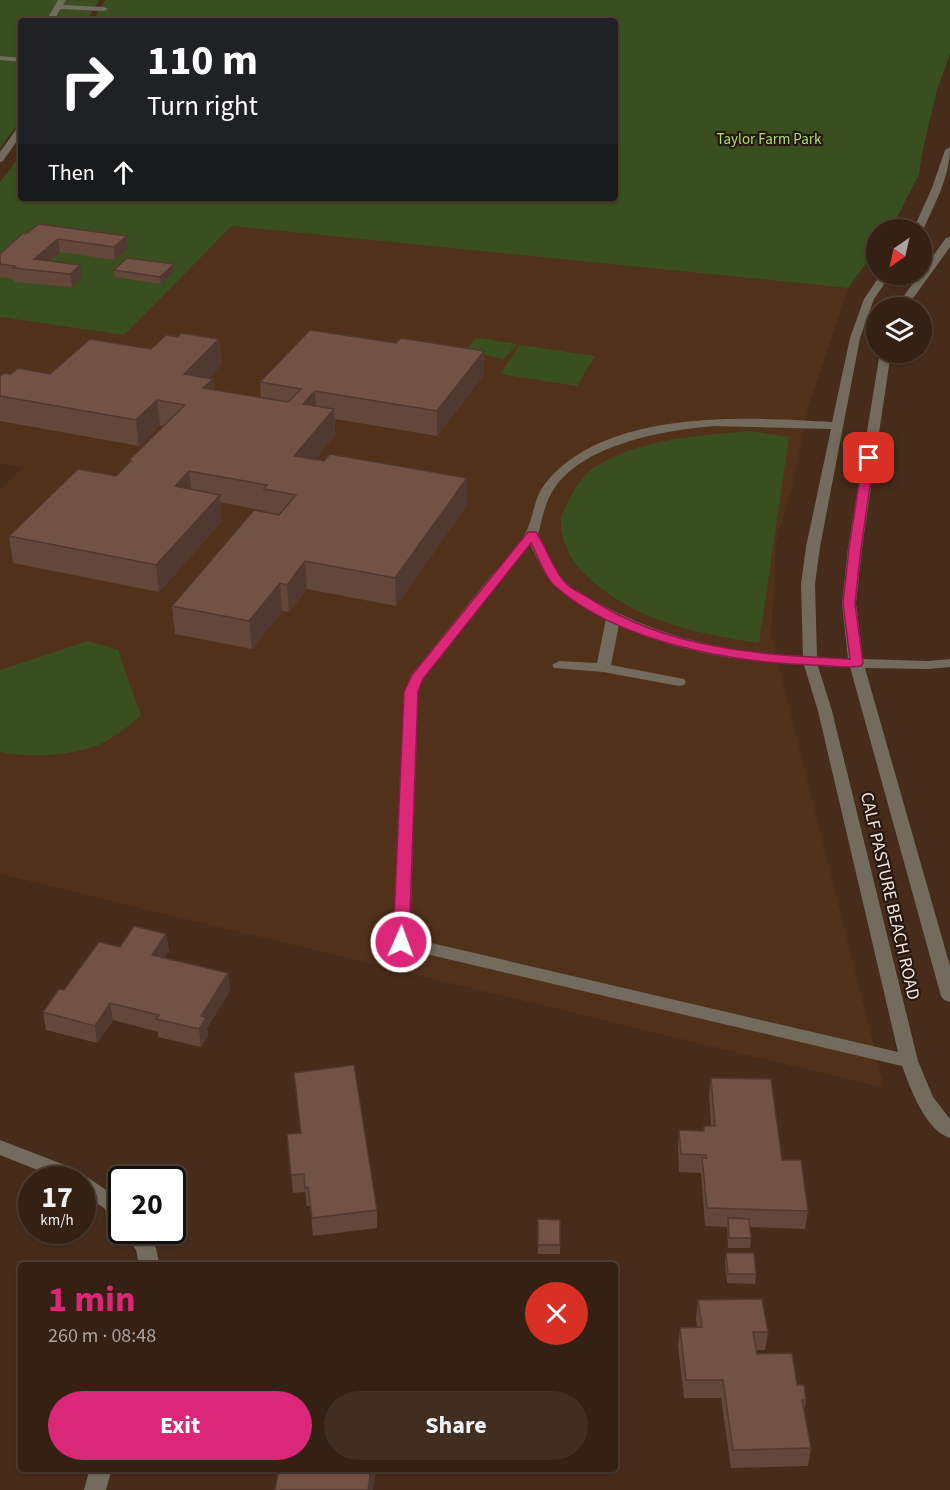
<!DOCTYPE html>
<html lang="en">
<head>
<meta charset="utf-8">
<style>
  :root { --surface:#352114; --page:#402e22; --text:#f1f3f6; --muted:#aaa3a0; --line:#4f3e34; --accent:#db2777 }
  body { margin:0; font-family:"Source Sans 3",sans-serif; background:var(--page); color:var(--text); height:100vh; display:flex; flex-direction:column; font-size:22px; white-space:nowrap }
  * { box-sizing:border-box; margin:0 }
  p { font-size:20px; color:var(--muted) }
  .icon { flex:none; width:33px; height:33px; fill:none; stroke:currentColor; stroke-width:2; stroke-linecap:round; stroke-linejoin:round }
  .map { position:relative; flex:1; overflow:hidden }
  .sheet { position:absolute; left:18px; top:1262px; width:600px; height:210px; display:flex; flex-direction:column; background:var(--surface); border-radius:6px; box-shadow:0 2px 4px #0004,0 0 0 2px var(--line) }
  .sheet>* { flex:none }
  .guide { position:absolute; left:18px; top:18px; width:600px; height:183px; border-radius:6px; box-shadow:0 2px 4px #0004,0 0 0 2px var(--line); background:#202124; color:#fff; overflow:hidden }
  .needle { width:39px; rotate:214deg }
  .controls { position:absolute; left:866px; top:219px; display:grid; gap:12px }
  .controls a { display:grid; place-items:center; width:66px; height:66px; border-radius:50%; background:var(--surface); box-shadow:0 2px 4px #0004,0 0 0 2px var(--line); font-size:30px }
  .speed { position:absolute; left:18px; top:1166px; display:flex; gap:12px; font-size:30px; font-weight:700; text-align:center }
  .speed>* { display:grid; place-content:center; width:78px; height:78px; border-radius:50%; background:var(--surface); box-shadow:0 2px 4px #0004,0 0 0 2px var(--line); line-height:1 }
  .speed small { font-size:15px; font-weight:400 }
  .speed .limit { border:3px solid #111; border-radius:9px; background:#fff; color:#111 }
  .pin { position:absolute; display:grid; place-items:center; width:51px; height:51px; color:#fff; margin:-26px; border-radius:12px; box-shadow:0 3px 9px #0006 }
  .me { position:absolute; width:66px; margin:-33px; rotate:2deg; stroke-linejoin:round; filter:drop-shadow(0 0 4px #0008) }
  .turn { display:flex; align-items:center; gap:21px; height:126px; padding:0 30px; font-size:27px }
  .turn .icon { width:78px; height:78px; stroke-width:2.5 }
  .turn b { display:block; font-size:42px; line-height:51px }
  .then { display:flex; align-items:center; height:57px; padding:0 30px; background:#0003; gap:12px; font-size:22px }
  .round { display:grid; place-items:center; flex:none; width:63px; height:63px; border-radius:32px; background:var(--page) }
  .summary { display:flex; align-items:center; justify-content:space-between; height:102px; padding:0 30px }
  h1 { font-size:36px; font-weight:700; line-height:45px; color:var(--accent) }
  .button { display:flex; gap:12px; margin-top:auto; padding:12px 30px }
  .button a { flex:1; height:69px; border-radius:36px; background:var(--accent); color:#fff; font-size:24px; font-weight:700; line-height:69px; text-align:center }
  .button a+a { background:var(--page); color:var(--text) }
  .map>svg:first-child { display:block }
  .built { fill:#52311b }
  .green { fill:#3a4f1f }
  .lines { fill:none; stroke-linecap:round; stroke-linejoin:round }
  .minor { fill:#726b5e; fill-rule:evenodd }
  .wall { fill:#62473a }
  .shaded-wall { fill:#503930 }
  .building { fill:#725244; stroke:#503930; stroke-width:1.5 }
  .route { fill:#db2777; stroke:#8e194d; stroke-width:1.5 }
  .labels { text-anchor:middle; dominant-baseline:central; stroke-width:4.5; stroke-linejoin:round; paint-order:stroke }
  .far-park-label { font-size:15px; fill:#aede70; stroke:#251811 }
  .street-label { font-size:18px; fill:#fae8dd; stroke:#251811 }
</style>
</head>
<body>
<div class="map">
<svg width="950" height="1490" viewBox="0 0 950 1490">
  <rect width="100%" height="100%" fill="#472c1b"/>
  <path class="built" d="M232 226 848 288 808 409 793 485 776 542 771 634 884 1088 0 874V489L23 467 0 463V317L124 335Z"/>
  <g class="green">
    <path d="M0 0H99L86 21H21V120L0 148Z"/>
    <path d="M105 0H950V54L937 90 922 153 919 174 891 229 876 230V250L848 288 232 226 124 335 0 317V182L21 155V198H615V21H93Z"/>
    <path d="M479 338 517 344 504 359 466 351 474 340Z"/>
    <path d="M520 345 595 356 577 386 500 374Z"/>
    <path d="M749 431 789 437 759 643C698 634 637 621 591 580 581 571 571 560 566 547 561 534 558 520 565 508 572 493 583 473 598 465 644 438 697 436 749 431Z"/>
    <path d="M88 641 118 650 141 716C128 726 113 739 98 745 71 756 28 758 0 752V670Z"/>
  </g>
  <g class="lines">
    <g class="minor">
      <path d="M58 0H66L63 5 104 7 108 9 104 11 60 9 54 21H46Z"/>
      <path d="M0 56 21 58V62L0 60Z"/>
      <path d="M21 126V135L3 161 0 162V152L18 127Z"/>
      <path d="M950 147C950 177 935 203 923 230L921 232V230H913L932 188 945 150Z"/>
      <path d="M950 237V247L906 308H895L946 238Z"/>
      <path d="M881 274H891L874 299 860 338 820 547 815 584 817 657 848 659 842 603 848 548 880 352H891L862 548 856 603 863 659 928 661 950 659V667L928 669 865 668 950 966V1002L944 1000 941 996 850 667 818 666 832 711 918 1061 933 1097 950 1119V1138C926 1131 910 1088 902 1066L401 948 395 946 393 942 404 692 411 675C438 642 464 609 491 576 502 563 517 549 525 534 534 518 533 499 545 484 605 408 747 417 832 422L850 338 864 299ZM714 426 831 429 806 547 801 584 803 657C731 653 663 638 600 604 589 598 574 592 565 582 553 569 546 550 538 534 542 521 544 506 551 494 577 445 664 430 714 426ZM530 544C552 591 563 595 606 619L597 663 559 661 552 665 554 668 603 672 679 686 684 685 686 682 684 679 611 665 619 625C675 652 742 662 804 665L818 711 898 1052 410 938 418 692 423 679Z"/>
      <path d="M0 1140 75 1169 118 1198 122 1202V1225L115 1223 104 1208 82 1193V1179H60L0 1155Z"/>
      <path d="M122 1230H143L156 1248 159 1264H139L136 1250Z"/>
      <path d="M90 1468H112L106 1490H84Z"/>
    </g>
  </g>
  <g class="wall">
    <path d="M23 233 127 236 128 249 115 260 60 252 50 261 82 278 72 287 15 282 14 279 0 277V254Z"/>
    <path d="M174 264V271L161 284 115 277 114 270Z"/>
    <path d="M178 337 219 339 222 364 208 378 213 379 214 390 261 398 260 382 484 375 437 436 335 419V435L315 459 467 478V505L396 606 307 589 289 612 282 611 252 649 175 634 172 606 265 512V511L220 502 222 521 159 592 13 563 9 536 116 476 129 462V460L164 426 160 425 139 446 0 421V376L11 374H50L151 349Z"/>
    <path d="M166 934 169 951 164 958 228 973 230 991 207 1028 208 1035 201 1047 158 1037V1032L113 1020 97 1043 46 1030 43 1012 120 947Z"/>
    <path d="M294 1073 377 1210V1228L313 1236 310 1206H307L305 1192 293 1193 287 1134 301 1133Z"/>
    <path d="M711 1078 782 1160 808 1211 805 1229 750 1227 751 1238 750 1248H728L727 1227 705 1226 701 1173 679 1172 678 1148 679 1130 703 1131 704 1126H711L709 1096Z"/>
    <path d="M538 1219 560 1245V1254H538Z"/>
    <path d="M726 1253 756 1274 755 1284 727 1283 725 1262Z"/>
    <path d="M698 1300 768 1332 765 1350H757V1354L797 1385 806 1400 804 1413 811 1448 808 1466 731 1468 721 1398H684L678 1346 680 1328H697L696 1318Z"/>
  </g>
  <g class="shaded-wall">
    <path d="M127 236 128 249 115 260 114 247Z"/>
    <path d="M58 239 60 252 38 271 34 259Z"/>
    <path d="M174 264V271L161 284 160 277Z"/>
    <path d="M80 265 82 278 72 287 70 274Z"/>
    <path d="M219 339 222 364 186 399 184 374Z"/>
    <path d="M484 351V375L437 436V411Z"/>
    <path d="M213 379 215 404 203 388Z"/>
    <path d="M315 391 317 416 303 404Z"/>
    <path d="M157 400 160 425 139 446 136 420Z"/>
    <path d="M334 409 335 435 296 482 294 456Z"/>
    <path d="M189 471 192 497 175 486Z"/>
    <path d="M467 478V505L396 606 395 578Z"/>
    <path d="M220 495 222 521 159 592 156 565Z"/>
    <path d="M305 561 307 589 289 612 287 585Z"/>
    <path d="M280 583 282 611 252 649 249 621Z"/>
    <path d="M166 934 169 951 154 972 152 955Z"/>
    <path d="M228 973 230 991 207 1028 208 1035 201 1047 199 1029 201 1016Z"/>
    <path d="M110 1003 113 1020 97 1043 95 1026Z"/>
    <path d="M371 1468H377L373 1490H368Z"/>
  </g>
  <g class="building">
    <path d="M39 224 127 236 114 247 58 239 34 259 80 265 70 274 13 268 15 266 0 264V254L23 233 26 234Z"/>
    <path d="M127 258 174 264 160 277 114 270Z"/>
    <path d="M310 330 396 343 401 338 484 351 437 411 315 391 303 404 334 409 294 456 324 461 330 454 467 478 395 578 305 561 287 585 280 583 249 621 172 606 254 510 279 515 296 495 264 489 267 485 189 471 175 486 220 495 156 565 9 536 78 469 116 476 131 461 129 460 185 405 157 400 136 420 0 396V376L5 373 11 374 18 368 50 374 90 339 151 349 166 335 178 337 181 333 219 339 184 374 213 379 203 388 288 402 301 389 260 382Z"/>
    <path d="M134 926 166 934 152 955 228 973 201 1016 206 1018 199 1029 156 1019 159 1015 110 1003 95 1026 43 1012 59 989 64 990 99 942 120 947Z"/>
    <path d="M354 1065 377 1210 312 1218 308 1187 305 1188 304 1174 291 1175 287 1134 301 1133 294 1073Z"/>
    <path d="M711 1078 771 1079 782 1160H801L808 1211 707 1208 702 1158H707L706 1155 681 1154 679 1130 704 1131V1126H715Z"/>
    <path d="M728 1218 749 1219 751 1238H729Z"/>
    <path d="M538 1219 560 1220V1245H538Z"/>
    <path d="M726 1253H754L756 1274H728Z"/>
    <path d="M762 1299 768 1332H753L757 1354 792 1353 797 1385H804L806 1400H802L811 1448 733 1450 723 1380H686L680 1328 702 1327 698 1300Z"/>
    <path d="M279 1468H371L368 1490H275Z"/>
  </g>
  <path class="route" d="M869 455 874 458 861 548 855 603 863 663 861 666C846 669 827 665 811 665 729 662 619 642 556 587 545 578 538 556 531 543L423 679 418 692 409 942 406 946H395L393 942 404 692 412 675 528 532H536C546 547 552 566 563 580 568 588 581 593 589 598 667 649 760 655 850 659L843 603 849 548 863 458Z"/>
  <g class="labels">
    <g class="far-park-label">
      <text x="769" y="139">Taylor Farm Park</text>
    </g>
    <g class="street-label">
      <text transform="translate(890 896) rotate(77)">CALF PASTURE BEACH ROAD</text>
    </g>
  </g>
</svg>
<div class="controls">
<a><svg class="needle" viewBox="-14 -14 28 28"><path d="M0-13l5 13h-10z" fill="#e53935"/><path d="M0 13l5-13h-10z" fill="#aaa3a0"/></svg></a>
<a><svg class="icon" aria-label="layers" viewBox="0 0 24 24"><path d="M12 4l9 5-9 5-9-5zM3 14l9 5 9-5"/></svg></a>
</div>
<div class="speed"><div>17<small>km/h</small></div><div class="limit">20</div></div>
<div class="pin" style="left:869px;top:458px;background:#d93025"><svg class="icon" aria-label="arrive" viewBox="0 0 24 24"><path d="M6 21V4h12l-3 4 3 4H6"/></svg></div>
<svg class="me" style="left:401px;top:942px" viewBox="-20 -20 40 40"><circle r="17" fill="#db2777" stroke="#fff" stroke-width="3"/><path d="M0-11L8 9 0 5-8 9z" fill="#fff"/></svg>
<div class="guide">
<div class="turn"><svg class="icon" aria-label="right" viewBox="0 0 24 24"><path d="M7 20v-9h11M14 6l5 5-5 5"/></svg><div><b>110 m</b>Turn right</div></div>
<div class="then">Then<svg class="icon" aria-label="ahead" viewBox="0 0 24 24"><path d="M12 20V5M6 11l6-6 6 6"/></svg></div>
</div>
<section class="sheet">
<div class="summary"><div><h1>1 min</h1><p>260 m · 08:48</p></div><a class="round" style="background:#d93025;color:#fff"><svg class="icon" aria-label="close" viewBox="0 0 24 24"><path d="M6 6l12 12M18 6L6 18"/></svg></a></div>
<div class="button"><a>Exit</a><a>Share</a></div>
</section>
</div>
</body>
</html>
